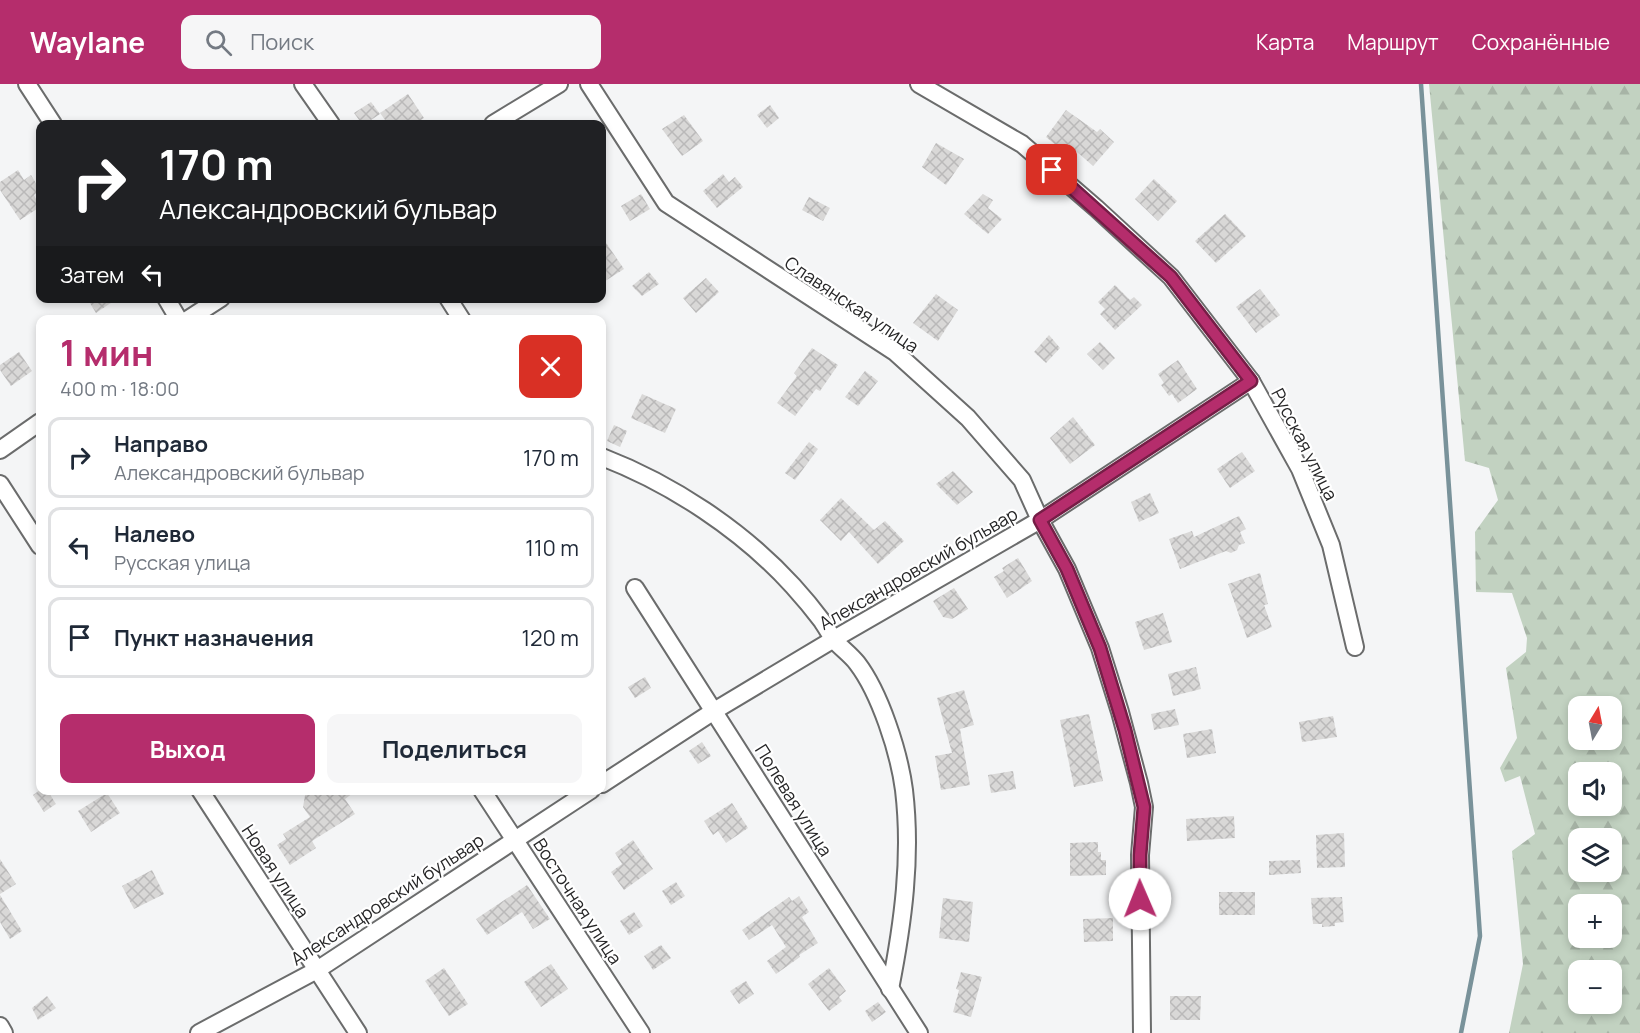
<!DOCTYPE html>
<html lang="ru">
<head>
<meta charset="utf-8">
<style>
  :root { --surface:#fff; --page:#f6f6f7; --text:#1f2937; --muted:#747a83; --line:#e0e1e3; --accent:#b52d6c }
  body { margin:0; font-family:Manrope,sans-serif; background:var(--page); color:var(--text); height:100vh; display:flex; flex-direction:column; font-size:22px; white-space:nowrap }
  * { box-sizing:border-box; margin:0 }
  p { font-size:20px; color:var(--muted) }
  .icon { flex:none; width:33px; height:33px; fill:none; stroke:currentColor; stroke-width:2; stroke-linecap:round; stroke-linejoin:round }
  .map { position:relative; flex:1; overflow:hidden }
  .details { position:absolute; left:36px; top:231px; width:570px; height:480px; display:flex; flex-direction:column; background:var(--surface); border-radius:12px; box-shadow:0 3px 9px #0003 }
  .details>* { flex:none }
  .top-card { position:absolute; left:36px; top:36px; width:570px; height:183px; border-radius:12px; box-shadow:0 3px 9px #0003; background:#202124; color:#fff; overflow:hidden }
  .needle { width:39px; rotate:10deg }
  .fabs { position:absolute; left:1568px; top:612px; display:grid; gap:12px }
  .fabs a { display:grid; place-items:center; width:54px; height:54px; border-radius:12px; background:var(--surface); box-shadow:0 3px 9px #0003; font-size:30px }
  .pin { position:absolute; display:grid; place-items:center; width:51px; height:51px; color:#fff; margin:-26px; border-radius:12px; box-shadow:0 3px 9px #0006 }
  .me { position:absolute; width:66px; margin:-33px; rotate:359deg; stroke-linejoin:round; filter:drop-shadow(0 0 4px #0008) }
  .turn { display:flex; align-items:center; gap:21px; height:126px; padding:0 24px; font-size:27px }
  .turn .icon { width:78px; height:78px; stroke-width:2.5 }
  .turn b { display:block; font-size:42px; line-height:51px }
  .then { display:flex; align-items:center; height:57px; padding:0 24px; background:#0003; gap:12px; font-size:22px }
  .round { display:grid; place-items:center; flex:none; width:63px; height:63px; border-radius:12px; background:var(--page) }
  .summary { display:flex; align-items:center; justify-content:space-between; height:102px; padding:0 24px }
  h1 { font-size:36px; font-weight:700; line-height:45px; color:var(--accent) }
  .button { display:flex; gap:12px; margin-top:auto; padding:12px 24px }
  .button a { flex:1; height:69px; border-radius:12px; background:var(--accent); color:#fff; font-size:24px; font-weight:700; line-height:69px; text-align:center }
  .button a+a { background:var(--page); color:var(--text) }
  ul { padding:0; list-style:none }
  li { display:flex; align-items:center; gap:18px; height:81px; margin:0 12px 9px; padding:0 12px; border:3px solid var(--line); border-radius:12px }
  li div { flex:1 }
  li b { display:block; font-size:22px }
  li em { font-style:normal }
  header { display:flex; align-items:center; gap:36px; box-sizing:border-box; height:84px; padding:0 30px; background:var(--accent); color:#fff }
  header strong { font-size:28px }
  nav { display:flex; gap:33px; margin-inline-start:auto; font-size:21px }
  .search { width:420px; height:54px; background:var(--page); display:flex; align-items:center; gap:15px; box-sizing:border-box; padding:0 21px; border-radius:12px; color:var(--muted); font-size:22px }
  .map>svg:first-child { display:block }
  .forest { fill:url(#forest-firs); fill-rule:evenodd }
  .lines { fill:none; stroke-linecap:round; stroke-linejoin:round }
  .stream { stroke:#79929a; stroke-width:4.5 }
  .building { fill:url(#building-cross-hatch) }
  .minor-casing { stroke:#6b6c6c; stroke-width:20 }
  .minor { stroke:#fff; stroke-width:16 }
  .route-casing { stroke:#761d46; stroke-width:15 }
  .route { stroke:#b52d6c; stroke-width:10 }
  .labels { text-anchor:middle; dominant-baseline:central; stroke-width:4.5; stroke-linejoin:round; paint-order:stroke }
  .street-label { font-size:18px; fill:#262627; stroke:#fff }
</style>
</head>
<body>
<header>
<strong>Waylane</strong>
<div class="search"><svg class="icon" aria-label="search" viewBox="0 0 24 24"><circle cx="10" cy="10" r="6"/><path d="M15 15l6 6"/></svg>Поиск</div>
<nav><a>Карта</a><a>Маршрут</a><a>Сохранённые</a></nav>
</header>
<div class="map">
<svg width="1640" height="949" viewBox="0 0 1640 949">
  <defs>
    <pattern id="forest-firs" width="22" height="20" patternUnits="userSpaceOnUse" patternTransform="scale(1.5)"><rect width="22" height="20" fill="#c2d2c1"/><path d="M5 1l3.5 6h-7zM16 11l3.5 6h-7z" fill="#a7b4a6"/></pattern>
    <pattern id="building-cross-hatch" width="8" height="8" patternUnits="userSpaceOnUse" patternTransform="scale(1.5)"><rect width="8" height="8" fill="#d9d8d7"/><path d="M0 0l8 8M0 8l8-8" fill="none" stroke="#bab9b9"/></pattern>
  </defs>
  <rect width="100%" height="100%" fill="#f4f5f6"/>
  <path class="forest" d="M1429 0H1640V949H1509L1523 880 1512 767 1535 750 1520 692 1505 698 1500 684 1517 654 1506 584 1526 568 1527 554 1512 509 1476 508 1475 448 1498 416 1489 384 1465 377ZM1578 622H1611V656H1578ZM1578 688H1611V722H1578ZM1578 754H1611V788H1578ZM1578 820H1611V854H1578ZM1578 886H1611V920H1578Z"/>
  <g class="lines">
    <path class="stream" d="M1421 0 1480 852 1461 949"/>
  </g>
  <g class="building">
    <path d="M408 10 424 34 415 40H388L380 29Z"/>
    <path d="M371 18 380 30 365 40H362L354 29Z"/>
    <path d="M770 21 779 34 767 44 757 31Z"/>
    <path d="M1066 26 1097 48 1100 45 1114 58 1093 82 1068 60 1063 67 1046 53Z"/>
    <path d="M684 31 703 57 682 72 662 45Z"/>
    <path d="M936 59 964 75 946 101 922 83Z"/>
    <path d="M18 86 24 96 31 91 40 106 34 111 40 123 20 136 0 106V98Z"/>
    <path d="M723 90 729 98 735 93 743 103 717 124 703 107Z"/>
    <path d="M1154 95 1177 117 1158 137 1135 115Z"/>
    <path d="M641 110 650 125 630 137 621 122Z"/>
    <path d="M983 110 993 116 988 124 1002 135 988 150 964 130Z"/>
    <path d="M809 113 830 124 823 137 802 126Z"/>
    <path d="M1225 130 1246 152 1216 179 1195 157Z"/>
    <path d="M602 153 624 185 602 199Z"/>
    <path d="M649 188 659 200 642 212 632 202Z"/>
    <path d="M706 194 719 208 696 229 683 214Z"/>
    <path d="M1115 201 1130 216 1134 213 1142 221 1115 246 1100 230 1105 225 1098 218Z"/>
    <path d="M1260 205 1280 231 1256 249 1236 223Z"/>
    <path d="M936 210 958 226 938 257 913 239Z"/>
    <path d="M87 214H118L96 229Z"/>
    <path d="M1049 251 1060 264 1046 279 1034 268Z"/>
    <path d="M1100 258 1115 274 1103 286 1087 270Z"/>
    <path d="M812 264 838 281 820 307 816 305 795 332 777 319 797 292 794 289Z"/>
    <path d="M19 268 32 287 11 302 0 286V281Z"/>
    <path d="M1178 276 1197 305 1178 319 1172 310 1169 312 1161 301 1164 299 1158 290Z"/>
    <path d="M865 287 878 297 858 322 845 313Z"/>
    <path d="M642 310 676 325 665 349 631 334Z"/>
    <path d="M1073 333 1095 361 1070 380 1050 354Z"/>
    <path d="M614 341 627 347 620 363 607 357Z"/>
    <path d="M809 358 818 365 795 396 785 389Z"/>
    <path d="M1242 368 1255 387 1230 404 1217 385Z"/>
    <path d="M953 387 973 408 957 421 936 400Z"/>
    <path d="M1150 409 1159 429 1139 438 1131 418Z"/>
    <path d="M841 414 874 446 885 437 904 457 878 480 849 448 841 457 820 436Z"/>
    <path d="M1239 432 1246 445 1240 448 1245 459 1239 461 1237 466 1231 469 1226 467 1180 485 1169 455 1192 447 1194 453Z"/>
    <path d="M1018 474 1032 497 1007 514 994 493 1004 487 1002 484Z"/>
    <path d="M1260 489 1268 520 1264 521 1272 543 1247 554 1228 500Z"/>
    <path d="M954 504 968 525 952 535 943 533 933 517Z"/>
    <path d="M1163 529 1172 558 1144 566 1135 538Z"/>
    <path d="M1196 583 1201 605 1173 612 1168 590Z"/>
    <path d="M645 593 651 604 635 614 628 603Z"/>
    <path d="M964 606 974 641 960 645 970 701 941 706 935 672 952 669 937 614Z"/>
    <path d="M1175 625 1179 641 1154 646 1151 630Z"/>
    <path d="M1089 630 1103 697 1074 703 1060 636Z"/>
    <path d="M1333 632 1337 653 1302 658 1299 638Z"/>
    <path d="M1212 645 1216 669 1187 674 1183 650Z"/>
    <path d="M702 658 711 672 698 680 689 667Z"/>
    <path d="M1013 687 1016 705 991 709 988 691Z"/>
    <path d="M40 706H47L56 720 44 728 33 711Z"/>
    <path d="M306 706H357L345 715 355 730 312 757 316 764 290 781 277 761 286 755 283 750 310 733 303 723Z"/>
    <path d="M107 709 120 729 91 748 78 727Z"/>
    <path d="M732 719 748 744 726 759 718 747 713 751 704 737Z"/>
    <path d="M1234 732 1235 754 1187 757 1186 735Z"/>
    <path d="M1344 749 1345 783 1317 784 1316 751Z"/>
    <path d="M633 756 653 785 624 806 611 788 622 780 615 769Z"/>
    <path d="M1098 758V768H1101V776H1106V791L1070 792V759Z"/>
    <path d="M0 775 16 800 0 810Z"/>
    <path d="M1300 776 1301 789 1269 791V777Z"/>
    <path d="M152 786 164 810 134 825 122 802Z"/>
    <path d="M676 798 685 812 671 821 662 807Z"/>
    <path d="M527 801 550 835 533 845 522 828 487 851 476 835Z"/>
    <rect x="1219" y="808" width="36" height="23"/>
    <path d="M0 811 22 847 10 855 0 838Z"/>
    <path d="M799 812 809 828 802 833 818 859 799 871 800 873 776 890 767 877 786 863 772 841 749 856 742 846 789 813 792 817Z"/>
    <path d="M1342 813 1344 838 1335 839V842L1322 843V840H1313L1311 814Z"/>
    <path d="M943 814 973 818 969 858 939 854Z"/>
    <path d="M634 828 643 842 629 851 620 837Z"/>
    <path d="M1113 834V857L1084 858 1083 835Z"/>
    <path d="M661 861 671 874 653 886 644 872Z"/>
    <path d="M551 880 568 905 541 923 524 898Z"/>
    <path d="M444 884 468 920 449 932 425 897Z"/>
    <path d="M829 884 846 907 839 913 842 917 829 927 808 900Z"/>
    <path d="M961 888 982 893 971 933 953 928 959 906 956 905Z"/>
    <path d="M746 897 754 910 739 920 730 907Z"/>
    <path d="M47 912 56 924 38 936 32 924Z"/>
    <path d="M1170 912H1201L1200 936H1170Z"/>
    <path d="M878 918 886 928 872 938 865 927Z"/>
  </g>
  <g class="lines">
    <defs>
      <g id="minor">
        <path d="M27 0 53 40"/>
        <path d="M303 0 331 40"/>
        <path d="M589 0 666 119 895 268 968 334 1022 396 1040 436 1067 485 1100 564 1120 628 1139 699 1144 723 1140 771 1142 949"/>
        <path d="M919 0 1022 60 1096 124 1171 193 1251 297 1300 385 1331 461 1355 563"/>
        <path d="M493 40 559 0"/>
        <path d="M166 214 179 236"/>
        <path d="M448 214 462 236"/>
        <path d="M187 236 221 214"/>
        <path d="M0 366 40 338"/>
        <path d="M602 373C672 400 742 446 793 502 803 513 813 525 822 537 826 543 830 550 834 556 841 564 850 570 857 579 880 609 899 668 904 706 912 773 903 839 890 905"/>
        <path d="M0 400 40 462"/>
        <path d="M635 504 919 949"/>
        <path d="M602 700 714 627 834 555 1040 436 1251 297"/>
        <path d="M200 706 358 949"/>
        <path d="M482 706 641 949"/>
        <path d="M0 942 4 949"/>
        <path d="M199 949 317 886 591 706"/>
      </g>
    </defs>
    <use href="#minor" class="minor-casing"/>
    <use href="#minor" class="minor"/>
  </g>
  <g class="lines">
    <defs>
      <path id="route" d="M1052 86 1171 193 1251 297 1040 436 1067 485 1100 564 1125 646 1144 723 1140 771V815"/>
    </defs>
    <use href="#route" class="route-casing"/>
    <use href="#route" class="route"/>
  </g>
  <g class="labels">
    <g class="street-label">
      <text transform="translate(852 220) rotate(34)">Славянская улица</text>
      <text transform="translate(1305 360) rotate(63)">Русская улица</text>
      <text transform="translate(918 484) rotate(-30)">Александровский бульвар</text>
      <text transform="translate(794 716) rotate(58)">Полевая улица</text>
      <text transform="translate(276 787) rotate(57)">Новая улица</text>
      <text transform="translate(387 815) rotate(-33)">Александровский бульвар</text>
      <text transform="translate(578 817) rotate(57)">Восточная улица</text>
    </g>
  </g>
</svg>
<div class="fabs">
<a><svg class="needle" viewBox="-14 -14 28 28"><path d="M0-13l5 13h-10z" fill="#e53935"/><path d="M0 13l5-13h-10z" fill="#747a83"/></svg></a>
<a><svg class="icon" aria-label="sound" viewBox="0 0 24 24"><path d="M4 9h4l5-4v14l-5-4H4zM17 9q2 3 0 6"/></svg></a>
<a><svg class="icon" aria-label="layers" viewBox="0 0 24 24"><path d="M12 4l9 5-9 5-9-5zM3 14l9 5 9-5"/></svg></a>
<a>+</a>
<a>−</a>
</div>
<div class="pin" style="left:1052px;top:86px;background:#d93025"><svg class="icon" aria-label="arrive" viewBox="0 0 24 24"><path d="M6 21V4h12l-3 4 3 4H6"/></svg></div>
<svg class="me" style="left:1140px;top:815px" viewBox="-20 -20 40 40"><circle r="19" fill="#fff"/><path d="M0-13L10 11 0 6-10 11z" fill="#b52d6c"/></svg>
<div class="top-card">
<div class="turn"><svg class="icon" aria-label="right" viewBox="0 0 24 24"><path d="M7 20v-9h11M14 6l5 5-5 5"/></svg><div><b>170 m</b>Александровский бульвар</div></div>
<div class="then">Затем<svg class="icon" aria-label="left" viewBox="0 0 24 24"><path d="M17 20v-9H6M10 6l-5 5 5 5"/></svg></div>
</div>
<section class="details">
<div class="summary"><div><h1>1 мин</h1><p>400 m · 18:00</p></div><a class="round" style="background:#d93025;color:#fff"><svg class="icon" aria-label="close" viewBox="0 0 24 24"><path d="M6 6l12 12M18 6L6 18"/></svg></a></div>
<ul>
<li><svg class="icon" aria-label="right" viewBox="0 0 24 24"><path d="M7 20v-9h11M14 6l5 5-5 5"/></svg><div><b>Направо</b><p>Александровский бульвар</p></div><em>170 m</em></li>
<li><svg class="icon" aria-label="left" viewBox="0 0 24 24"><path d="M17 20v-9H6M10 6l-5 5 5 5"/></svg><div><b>Налево</b><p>Русская улица</p></div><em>110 m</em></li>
<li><svg class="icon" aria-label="arrive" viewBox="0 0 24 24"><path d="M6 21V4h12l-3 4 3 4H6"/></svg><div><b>Пункт назначения</b></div><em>120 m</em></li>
</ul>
<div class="button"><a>Выход</a><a>Поделиться</a></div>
</section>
</div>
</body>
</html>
